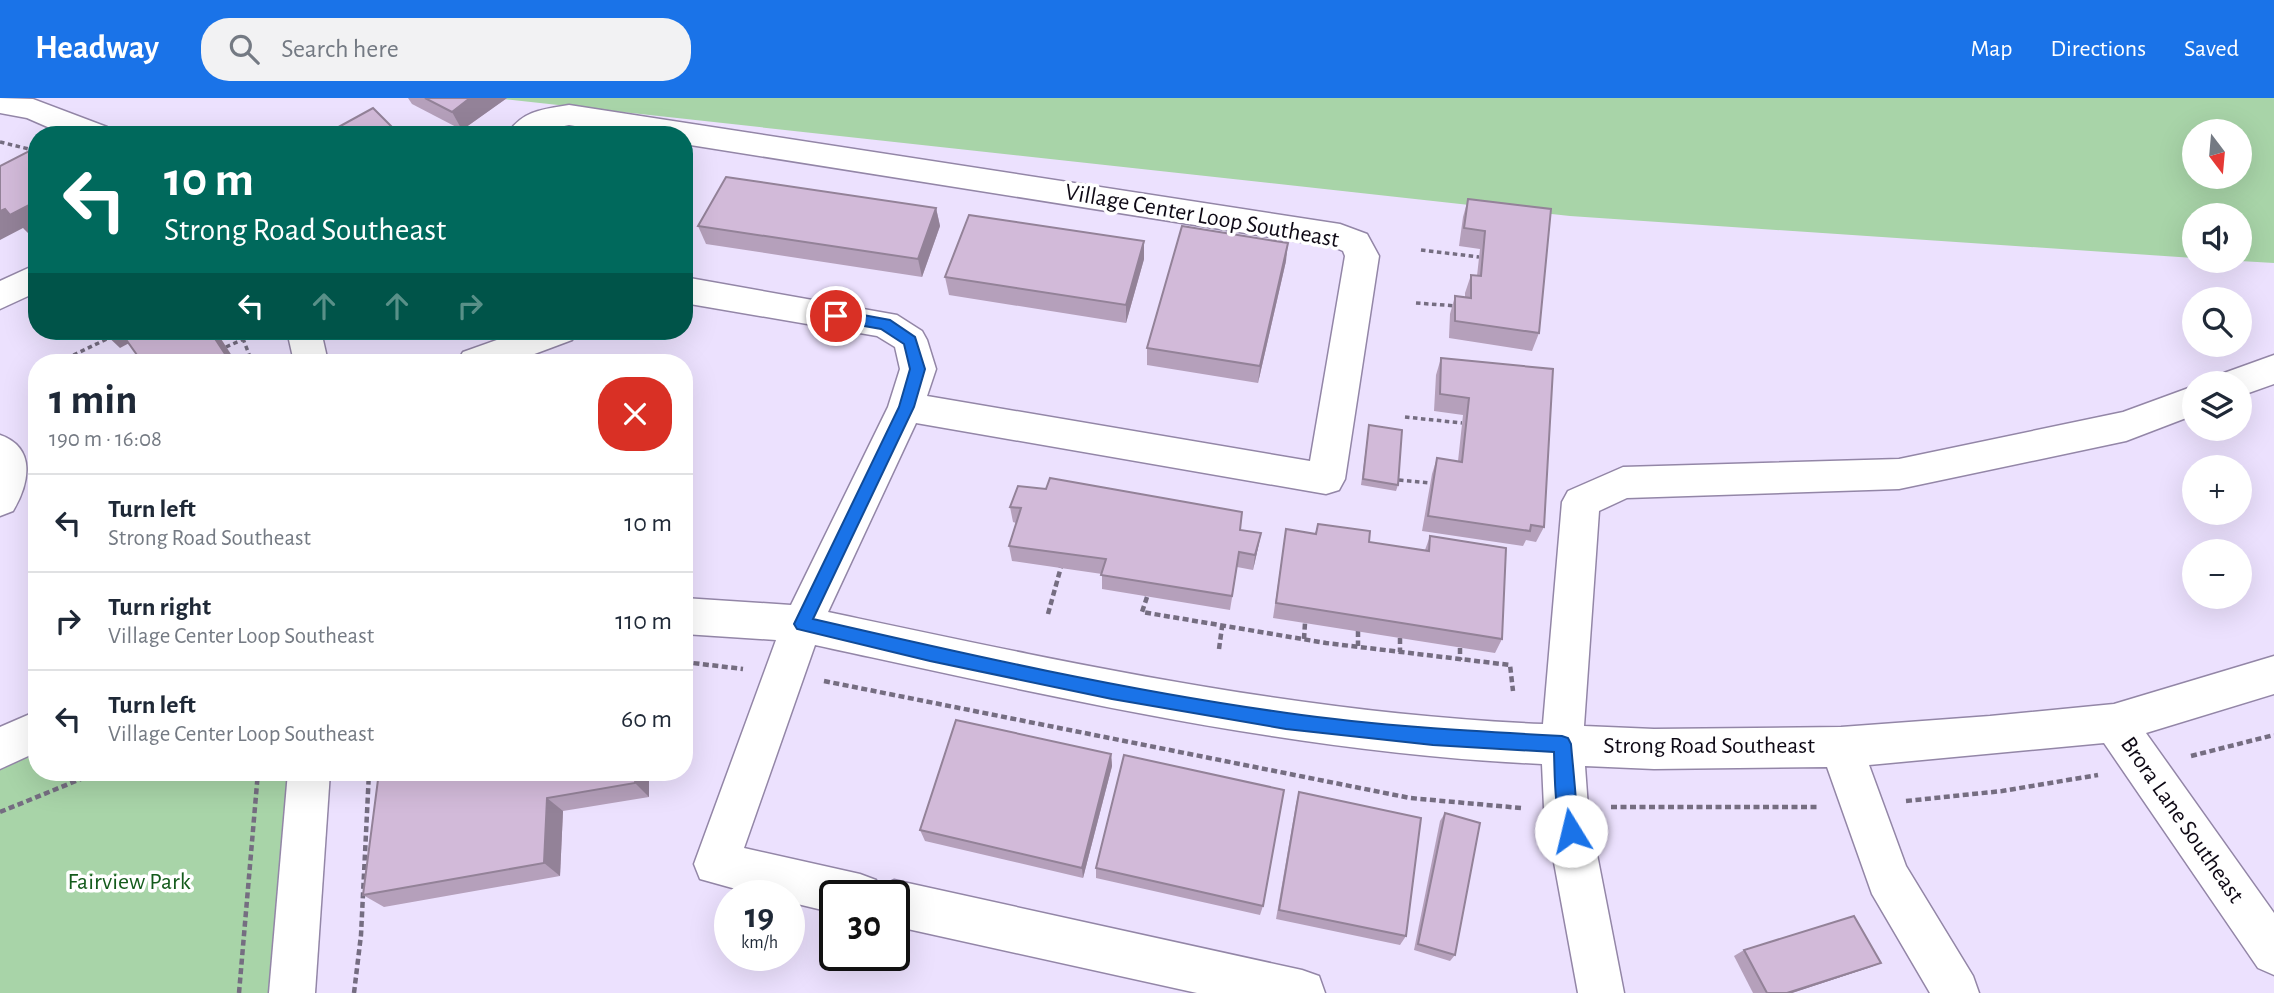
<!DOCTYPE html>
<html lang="en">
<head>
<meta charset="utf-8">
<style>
  :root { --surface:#fff; --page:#f2f2f3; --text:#1f2937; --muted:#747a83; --line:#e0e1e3; --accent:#1a73e8 }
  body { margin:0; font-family:"Alegreya Sans",sans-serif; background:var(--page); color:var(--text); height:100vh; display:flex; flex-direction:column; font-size:26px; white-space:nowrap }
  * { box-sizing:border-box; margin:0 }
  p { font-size:23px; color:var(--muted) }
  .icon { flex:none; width:38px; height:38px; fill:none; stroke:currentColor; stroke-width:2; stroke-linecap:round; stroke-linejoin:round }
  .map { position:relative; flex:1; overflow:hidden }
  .side { position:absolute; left:28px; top:256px; width:665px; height:427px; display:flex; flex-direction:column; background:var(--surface); border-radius:28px; box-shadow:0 7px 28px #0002 }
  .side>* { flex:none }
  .banner { position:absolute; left:28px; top:28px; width:665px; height:214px; border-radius:28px; box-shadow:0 7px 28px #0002; background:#00695c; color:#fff; overflow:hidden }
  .needle { width:46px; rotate:164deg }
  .fabs { position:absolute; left:2182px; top:21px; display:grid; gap:14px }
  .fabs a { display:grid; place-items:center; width:70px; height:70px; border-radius:50%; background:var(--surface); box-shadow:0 7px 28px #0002; font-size:35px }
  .speed { position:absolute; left:714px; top:782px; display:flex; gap:14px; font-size:35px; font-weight:700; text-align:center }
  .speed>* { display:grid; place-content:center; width:91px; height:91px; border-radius:50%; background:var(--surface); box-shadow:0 7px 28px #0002; line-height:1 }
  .speed small { font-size:18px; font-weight:400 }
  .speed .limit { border:4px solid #111; border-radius:10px; background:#fff; color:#111 }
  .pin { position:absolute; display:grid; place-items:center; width:60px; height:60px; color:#fff; margin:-30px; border:4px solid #fff; border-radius:50%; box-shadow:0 2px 7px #0007 }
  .me { position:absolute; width:77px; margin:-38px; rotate:351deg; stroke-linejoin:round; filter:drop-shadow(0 0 5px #0008) }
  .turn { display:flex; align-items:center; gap:24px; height:147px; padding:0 21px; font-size:32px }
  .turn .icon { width:91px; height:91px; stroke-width:2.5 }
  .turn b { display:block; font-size:49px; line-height:60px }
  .lanes { display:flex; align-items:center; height:66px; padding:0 21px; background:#0003; justify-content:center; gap:35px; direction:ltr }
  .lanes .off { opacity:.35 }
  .round { display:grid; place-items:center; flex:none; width:74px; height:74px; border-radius:28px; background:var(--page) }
  .headline { display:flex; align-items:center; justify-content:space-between; height:119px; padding:0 21px }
  h1 { font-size:42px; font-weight:600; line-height:52px }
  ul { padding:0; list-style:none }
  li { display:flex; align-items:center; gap:21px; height:98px; padding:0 21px; border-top:2px solid var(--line) }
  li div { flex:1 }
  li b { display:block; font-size:26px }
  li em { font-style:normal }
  header { display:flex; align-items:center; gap:42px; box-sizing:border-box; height:98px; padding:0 35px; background:var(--accent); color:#fff }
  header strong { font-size:33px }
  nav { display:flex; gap:38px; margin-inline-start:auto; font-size:24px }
  .search { width:490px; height:63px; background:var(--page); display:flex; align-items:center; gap:18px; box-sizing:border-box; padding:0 24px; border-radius:28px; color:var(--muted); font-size:26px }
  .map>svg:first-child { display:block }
  .green { fill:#a8d4a8; fill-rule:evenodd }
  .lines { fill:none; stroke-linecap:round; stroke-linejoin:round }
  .minor-casing { stroke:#9386a7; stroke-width:3 }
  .path-far1 { stroke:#756d81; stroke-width:3.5; stroke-dasharray:4.5 3.5; stroke-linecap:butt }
  .path { stroke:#756d81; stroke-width:4.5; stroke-dasharray:6 3.5; stroke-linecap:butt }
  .minor { fill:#fff; fill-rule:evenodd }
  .wall { fill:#b5a0bb }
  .shaded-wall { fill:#938298 }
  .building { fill:#d2bad9; stroke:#938298; stroke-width:2 }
  .route { fill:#1a73e8; stroke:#114b97; stroke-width:2 }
  .labels { text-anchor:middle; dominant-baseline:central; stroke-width:7; stroke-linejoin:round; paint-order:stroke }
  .street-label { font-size:24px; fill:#0e0915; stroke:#fff }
  .park-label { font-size:24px; fill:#145b1c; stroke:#fff }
</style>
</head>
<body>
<header>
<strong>Headway</strong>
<div class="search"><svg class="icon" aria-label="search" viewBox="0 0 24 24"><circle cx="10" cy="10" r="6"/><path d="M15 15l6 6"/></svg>Search here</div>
<nav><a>Map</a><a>Directions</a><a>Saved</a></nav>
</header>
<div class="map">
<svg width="2274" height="895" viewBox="0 0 2274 895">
  <rect width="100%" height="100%" fill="#ece1fe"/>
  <g class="green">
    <path d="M494 0H2274V165L2240 163V117H2194V160L1570 118ZM2194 33H2240V79H2194Z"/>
    <path d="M37 632V674H309L292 895H0V651Z"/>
  </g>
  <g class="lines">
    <defs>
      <g id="minor">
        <path d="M0 0 33 1 107 29 111 37H66L27 20 0 15Z"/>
        <path d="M569 7 1340 126 1367 136 1379 158 1345 381 1339 392 1326 396 916 325 828 514C1064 564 1300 616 1543 626L1562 404 1568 393 1623 369 1899 361 2123 314 2194 288V317L2126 343 1899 391 1627 400 1599 413 1584 628 1654 631 1841 629 1990 618 2114 606 2274 558V596L2146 635 2274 815V877L2258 870 2104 645 1869 667 1906 768 1973 878 1979 895H1930L1872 796 1827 669 1654 671 1585 668 1588 710 1624 895H1578L1544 710 1542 666C1295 655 1055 599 815 547L744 750 860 776 876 782 879 789 894 782 1302 872 1319 878 1325 895H1197L894 828V798H835V815L789 804V798H761L700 781 694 766 776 542 684 536V500L791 507 888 309 900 271 895 249 877 238 684 205V179L897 217 922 233 927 242 936 271 927 298 1310 363 1345 158 1343 153 1334 149 684 46V37H628L569 27 550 31 539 37H507C521 13 543 11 569 7Z"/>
        <path d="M37 166V194L0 211V183Z"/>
        <path d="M287 233H321L328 264H294Z"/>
        <path d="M522 233H577L572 242 513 264H457L463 254Z"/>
        <path d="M2274 257V286L2240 298V285H2219L2224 275Z"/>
        <path d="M0 337C37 350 29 386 13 413L0 418Z"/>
        <path d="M37 613V654L0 671V629Z"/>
        <path d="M288 674H330L315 895H269Z"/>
      </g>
    </defs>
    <use href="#minor" class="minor-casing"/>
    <g class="path-far1">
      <path d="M0 44 37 53"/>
      <path d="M31 134 37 141"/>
      <path d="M1421 152 1479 159"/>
      <path d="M1416 205 1457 208"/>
      <path d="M240 233 252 264"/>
      <path d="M226 249 244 241"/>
      <path d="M59 264 111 239"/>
      <path d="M35 277 37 275"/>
      <path d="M1405 319 1462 325"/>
      <path d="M1399 382 1430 385"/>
      <path d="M1099 400 1101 392"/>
    </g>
    <g class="path">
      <path d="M1098 404 1099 398"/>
      <path d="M1180 419 1183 407"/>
      <path d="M1147 499 1142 514 1326 545 1510 567 1513 593"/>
      <path d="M1048 516 1061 469"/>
      <path d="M1358 533V548"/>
      <path d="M1400 540V554"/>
      <path d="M1304 541 1305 525"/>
      <path d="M1460 550V562"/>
      <path d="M1219 551 1222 529"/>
      <path d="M684 564 743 571"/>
      <path d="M824 583 1410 700 1521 710"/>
      <path d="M2191 658 2274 637"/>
      <path d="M1906 703 2002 693 2098 677"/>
      <path d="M1611 709H1819"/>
      <path d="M0 714 98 674"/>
      <path d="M239 895 258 674"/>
      <path d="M354 895 361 837 369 674"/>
    </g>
    <use href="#minor" class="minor"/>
  </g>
  <g class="wall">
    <path d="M408 0H507L462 32 412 6Z"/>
    <path d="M1468 101 1539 235 1532 253 1449 240 1450 216 1455 198 1465 199V195L1471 177 1477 178 1480 151 1459 148 1463 119Z"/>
    <path d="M936 110 940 128 922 179 706 146 698 128Z"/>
    <path d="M1144 143V161L1126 225 949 197 945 179Z"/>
    <path d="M1286 163 1258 285 1147 267V250Z"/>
    <path d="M1441 260 1553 271 1544 429 1536 444 1526 442 1523 448 1422 433 1432 376 1437 360 1458 363 1463 317 1434 313 1436 277Z"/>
    <path d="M1369 327 1398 387 1396 393 1361 387Z"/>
    <path d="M1010 409 1240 432 1261 435 1258 450 1253 472 1237 469 1230 512 1102 491V476L1012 463 1009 448 1016 425 1013 424Z"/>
    <path d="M1318 426 1369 444 1425 452 1430 438 1502 541 1495 555 1273 520 1286 431 1315 436Z"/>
    <path d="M1111 656 1112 668 1083 780 925 743 920 732Z"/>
    <path d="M379 674H649V699L563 713 560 778 384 809 363 797Z"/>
    <path d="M1299 694 1406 838 1400 847 1276 821 1296 706Z"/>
    <path d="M1445 715 1455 857 1450 863 1414 852 1440 723Z"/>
    <path d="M1096 770 1263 808 1260 817 1096 780Z"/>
    <path d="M1744 852 1881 865 1868 870 1792 895H1753L1734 858Z"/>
  </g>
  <g class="shaded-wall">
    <path d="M470 0H507L462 32 452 14Z"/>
    <path d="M37 103V131L29 136 23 130 0 142V113L5 111Z"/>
    <path d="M936 110 940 128 922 179 918 161Z"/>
    <path d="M1144 143V161L1126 225V207Z"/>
    <path d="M1288 145 1286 163 1258 285 1260 268Z"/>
    <path d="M102 233H123L133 243 120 250Z"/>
    <path d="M210 233H216L236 264H217Z"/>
    <path d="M1261 435 1258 450 1253 472 1255 457Z"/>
    <path d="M1111 656 1112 668 1083 780 1082 770Z"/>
    <path d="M636 674H649V699L635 685Z"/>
    <path d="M547 700 563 713 560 778 544 765Z"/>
    <path d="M1881 865 1868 870 1792 895H1787Z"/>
  </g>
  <g class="building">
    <path d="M425 0H470L452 14Z"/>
    <path d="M373 10 400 37H324Z"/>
    <path d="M35 50 37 51V103L10 117 5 111 0 113V68Z"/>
    <path d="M726 79 936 110 918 161 698 128Z"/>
    <path d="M1468 101 1551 111 1539 235 1455 223V198L1471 200V177L1481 178 1485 133 1464 130Z"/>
    <path d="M969 117 1144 143 1126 207 945 179Z"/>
    <path d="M1182 128 1288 145 1260 268 1147 250Z"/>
    <path d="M120 233H210L227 259 217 264H142Z"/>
    <path d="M1441 260 1553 271 1544 429 1531 427 1530 433 1428 418 1437 360 1462 364 1468 309 1469 300 1440 296Z"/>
    <path d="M1369 327 1402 332 1398 387 1363 381Z"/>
    <path d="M1050 380 1242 414 1240 432 1261 435 1255 457 1239 454 1232 498 1101 477 1106 461 1009 448 1021 410 1010 409 1018 388 1046 391Z"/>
    <path d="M1318 426 1370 433 1369 444 1429 453 1430 438 1506 450 1502 541 1276 505 1286 431 1316 436Z"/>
    <path d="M956 622 1111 656 1082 770 920 732Z"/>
    <path d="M1124 657 1284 692 1263 808 1096 770Z"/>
    <path d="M379 674H636L635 685 547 700 544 765 363 797Z"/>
    <path d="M1299 694 1421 720 1406 838 1279 812Z"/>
    <path d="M1445 715 1480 725 1455 857 1418 846Z"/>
    <path d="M1854 818 1881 865 1787 895H1767L1744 852Z"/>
  </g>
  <path class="route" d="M836 212 890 222 915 239 925 271 914 309 813 521C969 557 1128 593 1287 615 1378 628 1470 633 1562 638L1568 640 1571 646C1572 660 1580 733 1577 739L1571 742 1565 739C1554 713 1555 682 1554 654L1433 647 1286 631 1112 601 930 563 797 531 794 526 899 309 910 271 904 246 881 231 831 222 829 218Z"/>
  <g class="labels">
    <g class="street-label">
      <text transform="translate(1202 118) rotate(10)">Village Center Loop Southeast</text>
      <text x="1709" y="648">Strong Road Southeast</text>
      <text transform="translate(2182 722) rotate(55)">Brora Lane Southeast</text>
    </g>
    <g class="park-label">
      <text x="129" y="784">Fairview Park</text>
    </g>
  </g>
</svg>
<div class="fabs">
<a><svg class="needle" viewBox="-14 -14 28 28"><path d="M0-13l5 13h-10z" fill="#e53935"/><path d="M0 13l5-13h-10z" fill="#747a83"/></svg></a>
<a><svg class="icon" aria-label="sound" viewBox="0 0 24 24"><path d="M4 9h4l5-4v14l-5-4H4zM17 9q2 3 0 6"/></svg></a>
<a><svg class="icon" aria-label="search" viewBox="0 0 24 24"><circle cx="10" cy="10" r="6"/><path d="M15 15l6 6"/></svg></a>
<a><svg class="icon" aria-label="layers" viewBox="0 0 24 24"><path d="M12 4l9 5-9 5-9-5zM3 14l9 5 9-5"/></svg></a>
<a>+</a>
<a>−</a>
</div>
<div class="speed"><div>19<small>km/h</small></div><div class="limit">30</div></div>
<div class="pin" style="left:836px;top:218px;background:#d93025"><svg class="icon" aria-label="arrive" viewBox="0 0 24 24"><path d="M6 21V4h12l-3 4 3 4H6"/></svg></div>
<svg class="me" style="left:1571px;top:733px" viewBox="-20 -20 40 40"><circle r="19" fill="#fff"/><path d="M0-13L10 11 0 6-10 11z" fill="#1a73e8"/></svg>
<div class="banner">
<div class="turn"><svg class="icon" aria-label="left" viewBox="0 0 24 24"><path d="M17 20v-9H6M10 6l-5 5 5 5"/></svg><div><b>10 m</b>Strong Road Southeast</div></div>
<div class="lanes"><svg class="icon" aria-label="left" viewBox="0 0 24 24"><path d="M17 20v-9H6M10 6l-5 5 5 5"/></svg><svg class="icon off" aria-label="ahead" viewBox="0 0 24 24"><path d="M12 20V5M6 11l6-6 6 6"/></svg><svg class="icon off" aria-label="ahead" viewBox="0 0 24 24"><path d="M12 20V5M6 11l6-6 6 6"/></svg><svg class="icon off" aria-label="right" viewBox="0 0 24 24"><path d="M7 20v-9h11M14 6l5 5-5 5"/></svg></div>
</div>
<section class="side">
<div class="headline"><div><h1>1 min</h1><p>190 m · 16:08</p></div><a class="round" style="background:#d93025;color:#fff"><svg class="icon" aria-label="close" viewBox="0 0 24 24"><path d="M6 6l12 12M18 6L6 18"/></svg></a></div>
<ul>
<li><svg class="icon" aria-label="left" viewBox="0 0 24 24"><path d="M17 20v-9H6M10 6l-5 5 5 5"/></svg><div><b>Turn left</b><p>Strong Road Southeast</p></div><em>10 m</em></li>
<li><svg class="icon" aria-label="right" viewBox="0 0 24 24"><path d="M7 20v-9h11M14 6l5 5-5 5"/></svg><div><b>Turn right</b><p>Village Center Loop Southeast</p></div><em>110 m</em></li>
<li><svg class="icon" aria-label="left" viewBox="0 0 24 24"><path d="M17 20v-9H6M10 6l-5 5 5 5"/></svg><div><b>Turn left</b><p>Village Center Loop Southeast</p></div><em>60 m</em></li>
</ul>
</section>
</div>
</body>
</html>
